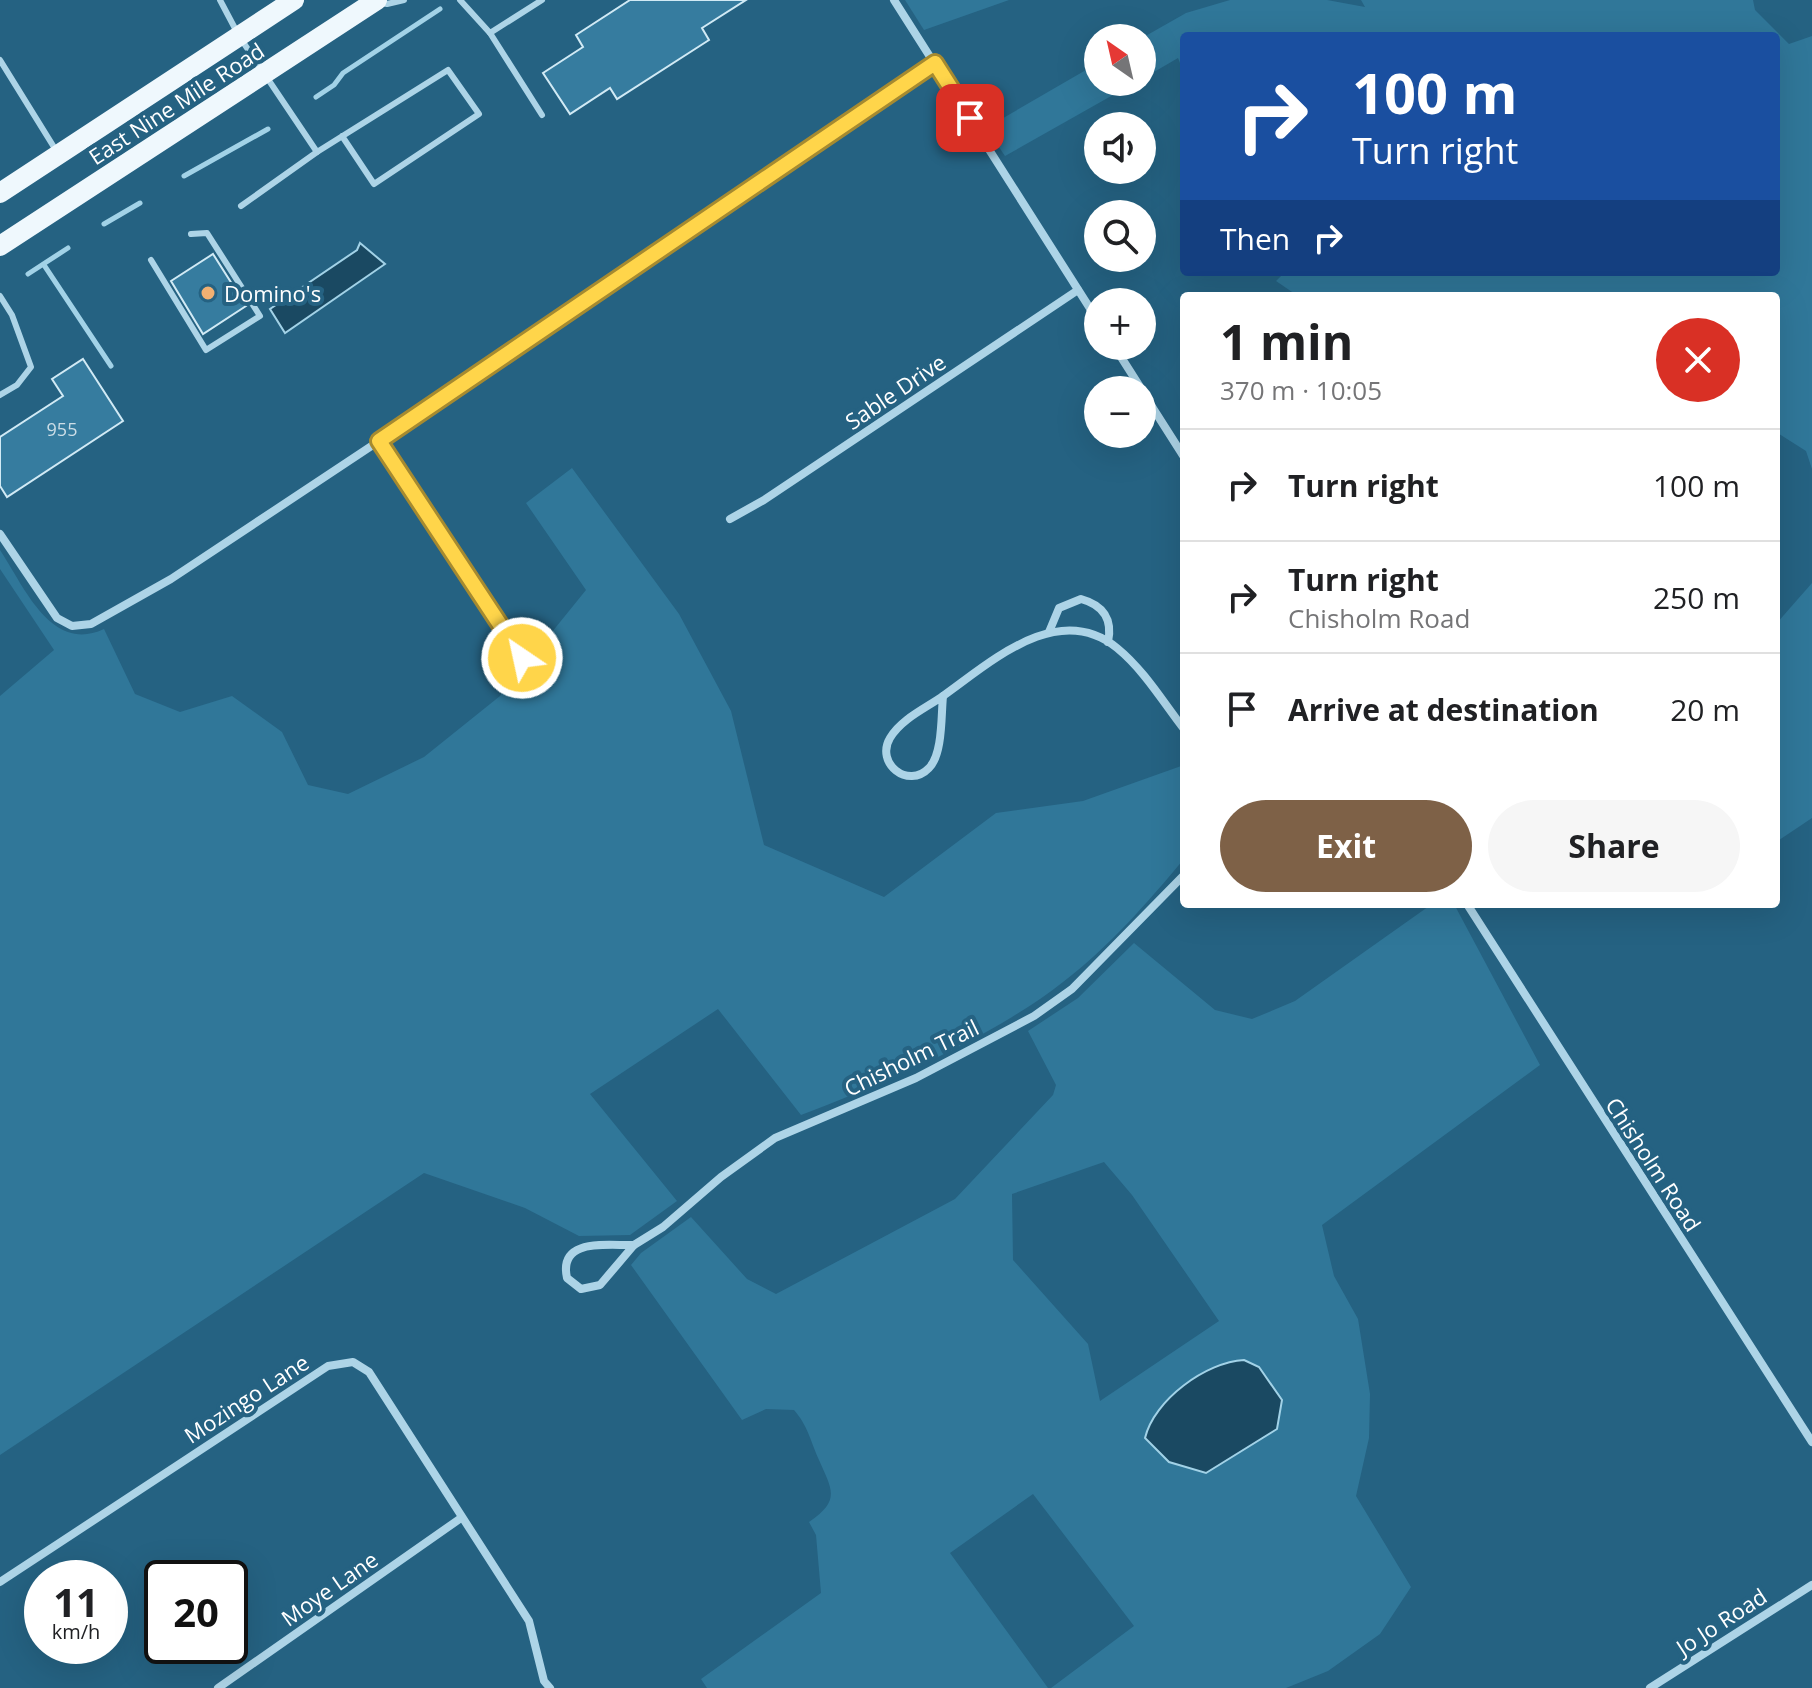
<!DOCTYPE html>
<html lang="en">
<head>
<meta charset="utf-8">
<style>
  :root { --surface:#fff; --page:#f6f6f6; --text:#202124; --muted:#757577; --line:#e0e0e0; --accent:#7e6147 }
  body { margin:0; font-family:"Open Sans",sans-serif; background:var(--page); color:var(--text); height:100vh; display:flex; flex-direction:column; font-size:30px; white-space:nowrap }
  * { box-sizing:border-box; margin:0 }
  p { font-size:26px; color:var(--muted) }
  .icon { flex:none; width:44px; height:44px; fill:none; stroke:currentColor; stroke-width:2; stroke-linecap:round; stroke-linejoin:round }
  .map { position:relative; flex:1; overflow:hidden }
  .side { position:absolute; left:1180px; top:292px; width:600px; height:616px; display:flex; flex-direction:column; background:var(--surface); border-radius:8px; box-shadow:0 8px 32px #0002 }
  .side>* { flex:none }
  .hud { position:absolute; left:1180px; top:32px; width:600px; height:244px; border-radius:8px; box-shadow:0 8px 32px #0002; background:#1a4fa0; color:#fff; overflow:hidden }
  .needle { width:52px; rotate:326deg }
  .buttons { position:absolute; left:1084px; top:24px; display:grid; gap:16px }
  .buttons a { display:grid; place-items:center; width:72px; height:72px; border-radius:50%; background:var(--surface); box-shadow:0 8px 32px #0002; font-size:40px }
  .speed { position:absolute; left:24px; top:1560px; display:flex; gap:16px; font-size:40px; font-weight:700; text-align:center }
  .speed>* { display:grid; place-content:center; width:104px; height:104px; border-radius:50%; background:var(--surface); box-shadow:0 8px 32px #0002; line-height:1 }
  .speed small { font-size:20px; font-weight:400 }
  .speed .limit { border:4px solid #111; border-radius:12px; background:#fff; color:#111 }
  .pin { position:absolute; display:grid; place-items:center; width:68px; height:68px; color:#fff; margin:-34px; border-radius:16px; box-shadow:0 4px 12px #0006 }
  .me { position:absolute; width:88px; margin:-44px; rotate:326deg; stroke-linejoin:round; filter:drop-shadow(0 0 6px #0008) }
  .turn { display:flex; align-items:center; gap:28px; height:168px; padding:0 40px; font-size:36px }
  .turn .icon { width:104px; height:104px; stroke-width:2.5 }
  .turn b { display:block; font-size:56px; line-height:68px }
  .then { display:flex; align-items:center; height:76px; padding:0 40px; background:#0003; gap:16px; font-size:30px }
  .round { display:grid; place-items:center; flex:none; width:84px; height:84px; border-radius:42px; background:var(--page) }
  .headline { display:flex; align-items:center; justify-content:space-between; height:136px; padding:0 40px }
  h1 { font-size:48px; font-weight:700; line-height:60px }
  .cta { display:flex; gap:16px; margin-top:auto; padding:16px 40px }
  .cta a { flex:1; height:92px; border-radius:48px; background:var(--accent); color:#fff; font-size:32px; font-weight:700; line-height:92px; text-align:center }
  .cta a+a { background:var(--page); color:var(--text) }
  ul { padding:0; list-style:none }
  li { display:flex; align-items:center; gap:24px; height:112px; padding:0 40px; border-top:2px solid var(--line) }
  li div { flex:1 }
  li b { display:block; font-size:30px }
  li em { font-style:normal }
  .map>svg:first-child { display:block }
  .green { fill:#307799; fill-rule:evenodd }
  .water { fill:#1a4962; stroke:#a2d2e7; stroke-width:2 }
  .lines { fill:none; stroke-linecap:round; stroke-linejoin:round }
  .stream { stroke:#a2d2e7; stroke-width:5 }
  .building { fill:#367c9f; stroke:#d1eaf5; stroke-width:2 }
  .service { stroke:#add4e7; stroke-width:6 }
  .minor { stroke:#add4e7; stroke-width:8 }
  .primary { stroke:#eff8fd; stroke-width:20 }
  .route-casing { stroke:#a68a30; stroke-width:20 }
  .route { stroke:#ffd54a; stroke-width:14 }
  .poi-dot { fill:#f0b072; stroke:#256282; stroke-width:3 }
  .labels { text-anchor:middle; dominant-baseline:central; stroke-width:8; stroke-linejoin:round; paint-order:stroke }
  .number-label { font-size:18px; fill:#cddee7 }
  .street-label { font-size:22px; fill:#fff; stroke:#256282 }
  .poi-label { font-size:22px; fill:#fff; stroke:#256282; text-anchor:start }
</style>
</head>
<body>
<div class="map">
<svg width="1812" height="1688" viewBox="0 0 1812 1688">
  <rect width="100%" height="100%" fill="#256282"/>
  <g class="green">
    <path d="M905 0H1009L924 30Z"/>
    <path d="M1230 0H1327L1365 7 1361 0H1753L1755 10 1789 44 1812 36V469L1806 451 1776 432V296H1298L1276 281 1285 272H1776V36H1184V73L1178 58 1142 79V38L1186 13Z"/>
    <path d="M1098 63V82H1136L1005 156 986 128Z"/>
    <path d="M572 468 679 614 731 711 764 845 884 897 996 813 1083 801 1184 765V859C1148 902 1108 948 1063 982 992 1038 885 1083 801 1115L718 1009 590 1094 677 1201 630 1235 579 1236 525 1208 424 1173 0 1455V696L54 650 0 569V550C24 586 51 654 104 629L135 694 180 712 232 696 282 732 308 785 348 794 424 757 500 696 586 590 526 503Z"/>
    <path d="M1812 583V818L1776 842V624Z"/>
    <path d="M1432 904H1454L1540 1065 1322 1225 1334 1276 1358 1319 1370 1394 1369 1438 1356 1496 1411 1587 1380 1634 1328 1671 1286 1688H1051L1134 1626 1033 1494 950 1553 1048 1688H707L701 1679 821 1593 816 1535 809 1522C841 1500 832 1490 819 1460 810 1440 808 1426 794 1410L766 1409 742 1420 631 1265 641 1253 691 1217 747 1279 776 1294 955 1199 1053 1095 1056 1085 1028 1031 1078 998 1134 943 1215 1010 1252 1019 1295 1001ZM1104 1162 1132 1195 1219 1321 1100 1401 1088 1344 1013 1260 1012 1194Z"/>
  </g>
  <g class="water">
    <path d="M360 243 385 264 285 333 270 309 357 250Z"/>
    <path d="M1244 1360 1259 1367 1282 1400 1277 1429 1206 1473 1169 1462 1145 1438C1154 1400 1206 1362 1244 1360Z"/>
  </g>
  <g class="lines">
    <g class="stream">
      <path d="M316 97 334 85 343 73 440 9"/>
      <path d="M184 176 268 129"/>
      <path d="M104 224 140 203"/>
      <path d="M44 265 111 366"/>
      <path d="M28 274 68 248"/>
    </g>
  </g>
  <g class="building">
    <path d="M630 0H746L702 28 709 40 617 99 610 88 570 114 543 73 583 47 576 35Z"/>
    <path d="M213 254 246 306 203 334 171 281Z"/>
    <path d="M83 359 123 421 7 497 0 486V437L63 396 52 379Z"/>
  </g>
  <g class="lines">
    <g class="service">
      <path d="M220 0 239 36 317 152 241 206"/>
      <path d="M460 0 490 33 542 0"/>
      <path d="M380 2 387 4 404 0"/>
      <path d="M490 33 542 115"/>
      <path d="M0 60 57 152"/>
      <path d="M317 152 448 70 479 114 374 184 342 136"/>
      <path d="M151 260 206 350 260 316 207 233 191 234"/>
      <path d="M0 296 12 315 31 367 17 385 0 395"/>
      <path d="M379 441 522 658"/>
    </g>
    <g class="minor">
      <path d="M894 0 1098 321"/>
      <path d="M1114 346 1142 390"/>
      <path d="M1142 391 1184 457"/>
      <path d="M730 519 764 500 1078 290"/>
      <path d="M0 534 57 618 72 626 91 624 171 579 498 362 935 63"/>
      <path d="M1049 632 1059 608 1081 599C1103 605 1113 619 1108 642"/>
      <path d="M943 696C991 662 1058 600 1117 648 1144 670 1163 702 1184 729"/>
      <path d="M943 696C941 715 943 754 929 768 908 790 875 763 890 738 901 719 926 708 943 696Z"/>
      <path d="M1467 904 1812 1442"/>
      <path d="M634 1245 663 1227 721 1177 775 1138 916 1078 1034 1016 1072 989 1184 875"/>
      <path d="M634 1245 600 1285 581 1289 567 1278C558 1237 608 1246 634 1245Z"/>
      <path d="M0 1582 328 1366 353 1362 369 1372 529 1621 544 1681 550 1688"/>
      <path d="M218 1688 461 1518"/>
      <path d="M1650 1688 1812 1585"/>
    </g>
    <g class="primary">
      <path d="M0 193 294 0"/>
      <path d="M0 246 377 0"/>
    </g>
  </g>
  <g class="lines">
    <defs>
      <path id="route" d="M522 658 379 441 935 63 970 118"/>
    </defs>
    <use href="#route" class="route-casing"/>
    <use href="#route" class="route"/>
  </g>
  <circle class="poi-dot" cx="208" cy="293" r="8"/>
  <g class="labels">
    <g class="number-label">
      <text x="62" y="429">955</text>
    </g>
    <g class="street-label">
      <text transform="translate(176 103) rotate(-33)">East Nine Mile Road</text>
      <text transform="translate(895 391) rotate(-34)">Sable Drive</text>
      <text transform="translate(911 1057) rotate(-26)">Chisholm Trail</text>
      <text transform="translate(1654 1164) rotate(57)">Chisholm Road</text>
      <text transform="translate(246 1398) rotate(-33)">Mozingo Lane</text>
      <text transform="translate(329 1588) rotate(-35)">Moye Lane</text>
      <text transform="translate(1721 1621) rotate(-33)">Jo Jo Road</text>
    </g>
    <g class="poi-label">
      <text x="224" y="293">Domino's</text>
    </g>
  </g>
</svg>
<div class="buttons">
<a><svg class="needle" viewBox="-14 -14 28 28"><path d="M0-13l5 13h-10z" fill="#e53935"/><path d="M0 13l5-13h-10z" fill="#757577"/></svg></a>
<a><svg class="icon" aria-label="sound" viewBox="0 0 24 24"><path d="M4 9h4l5-4v14l-5-4H4zM17 9q2 3 0 6"/></svg></a>
<a><svg class="icon" aria-label="search" viewBox="0 0 24 24"><circle cx="10" cy="10" r="6"/><path d="M15 15l6 6"/></svg></a>
<a>+</a>
<a>−</a>
</div>
<div class="speed"><div>11<small>km/h</small></div><div class="limit">20</div></div>
<div class="pin" style="left:970px;top:118px;background:#d93025"><svg class="icon" aria-label="arrive" viewBox="0 0 24 24"><path d="M6 21V4h12l-3 4 3 4H6"/></svg></div>
<svg class="me" style="left:522px;top:658px" viewBox="-20 -20 40 40"><circle r="17" fill="#ffd54a" stroke="#fff" stroke-width="3"/><path d="M0-11L8 9 0 5-8 9z" fill="#fff"/></svg>
<div class="hud">
<div class="turn"><svg class="icon" aria-label="right" viewBox="0 0 24 24"><path d="M7 20v-9h11M14 6l5 5-5 5"/></svg><div><b>100 m</b>Turn right</div></div>
<div class="then">Then<svg class="icon" aria-label="right" viewBox="0 0 24 24"><path d="M7 20v-9h11M14 6l5 5-5 5"/></svg></div>
</div>
<section class="side">
<div class="headline"><div><h1>1 min</h1><p>370 m · 10:05</p></div><a class="round" style="background:#d93025;color:#fff"><svg class="icon" aria-label="close" viewBox="0 0 24 24"><path d="M6 6l12 12M18 6L6 18"/></svg></a></div>
<ul>
<li><svg class="icon" aria-label="right" viewBox="0 0 24 24"><path d="M7 20v-9h11M14 6l5 5-5 5"/></svg><div><b>Turn right</b></div><em>100 m</em></li>
<li><svg class="icon" aria-label="right" viewBox="0 0 24 24"><path d="M7 20v-9h11M14 6l5 5-5 5"/></svg><div><b>Turn right</b><p>Chisholm Road</p></div><em>250 m</em></li>
<li><svg class="icon" aria-label="arrive" viewBox="0 0 24 24"><path d="M6 21V4h12l-3 4 3 4H6"/></svg><div><b>Arrive at destination</b></div><em>20 m</em></li>
</ul>
<div class="cta"><a>Exit</a><a>Share</a></div>
</section>
</div>
</body>
</html>
